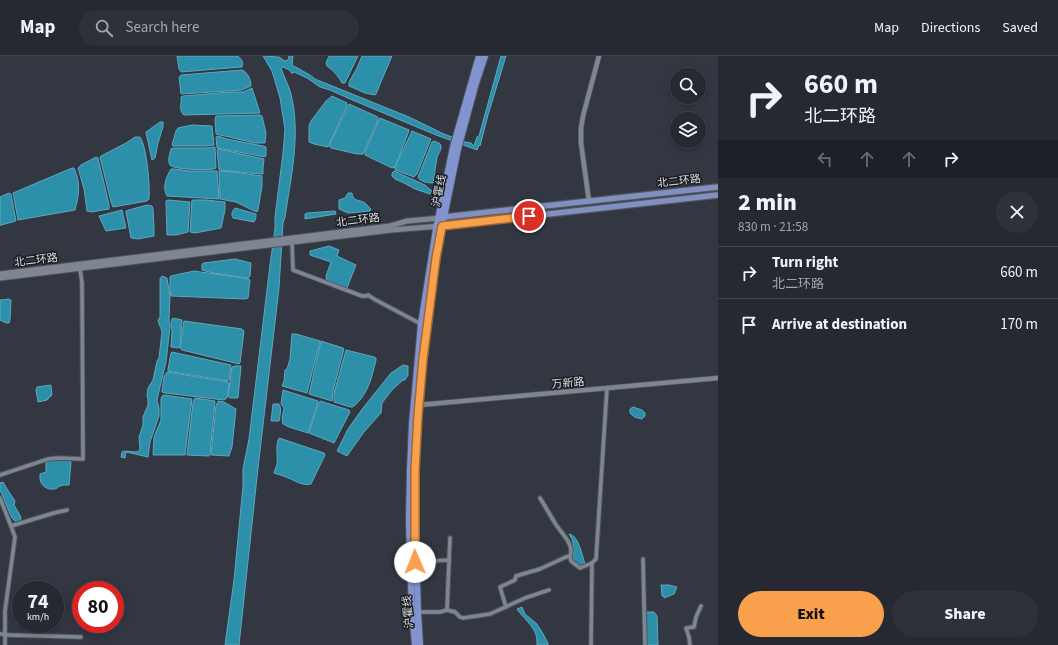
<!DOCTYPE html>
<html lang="en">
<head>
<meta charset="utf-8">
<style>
  :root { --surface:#262932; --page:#2e313a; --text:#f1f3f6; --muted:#a4a6ac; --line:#42454d; --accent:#f8a04b }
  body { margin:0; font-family:"Source Sans 3","Noto Sans SC",sans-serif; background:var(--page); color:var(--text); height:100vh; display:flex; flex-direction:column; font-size:15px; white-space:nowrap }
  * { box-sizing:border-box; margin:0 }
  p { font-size:13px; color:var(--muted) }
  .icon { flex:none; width:22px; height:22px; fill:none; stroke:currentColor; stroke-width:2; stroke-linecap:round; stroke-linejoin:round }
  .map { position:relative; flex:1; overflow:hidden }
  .details { display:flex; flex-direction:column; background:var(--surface); width:340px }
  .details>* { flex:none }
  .top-card { background:#262932; color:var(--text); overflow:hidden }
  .controls { position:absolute; left:670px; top:12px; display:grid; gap:8px }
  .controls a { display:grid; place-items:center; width:36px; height:36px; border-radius:50%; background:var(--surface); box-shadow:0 2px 10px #0003,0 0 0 1px var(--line); font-size:20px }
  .speed { position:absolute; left:12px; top:525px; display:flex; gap:8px; font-size:20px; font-weight:700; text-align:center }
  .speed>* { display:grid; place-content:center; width:52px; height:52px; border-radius:50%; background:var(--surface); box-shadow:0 2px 10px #0003,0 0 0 1px var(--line); line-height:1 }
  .speed small { font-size:10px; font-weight:400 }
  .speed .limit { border:6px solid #d22; background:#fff; color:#111 }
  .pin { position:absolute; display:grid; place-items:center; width:34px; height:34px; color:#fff; margin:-17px; border:2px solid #fff; border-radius:50%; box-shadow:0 1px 4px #0007 }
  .me { position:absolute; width:44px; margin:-22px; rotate:359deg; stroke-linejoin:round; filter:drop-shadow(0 0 3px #0008) }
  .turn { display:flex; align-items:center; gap:14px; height:84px; padding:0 20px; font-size:18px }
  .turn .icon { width:52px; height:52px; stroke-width:2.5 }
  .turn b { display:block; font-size:28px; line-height:34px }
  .lanes { display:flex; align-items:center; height:38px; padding:0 20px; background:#0003; justify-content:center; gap:20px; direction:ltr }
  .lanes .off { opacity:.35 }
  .round { display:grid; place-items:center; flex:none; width:42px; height:42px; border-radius:21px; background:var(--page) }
  .summary { display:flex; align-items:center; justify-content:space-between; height:68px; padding:0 20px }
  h1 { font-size:24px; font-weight:800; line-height:30px }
  .button { display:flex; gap:8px; margin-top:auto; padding:8px 20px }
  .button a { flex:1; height:46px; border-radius:24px; background:var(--accent); color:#111; font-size:16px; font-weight:800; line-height:46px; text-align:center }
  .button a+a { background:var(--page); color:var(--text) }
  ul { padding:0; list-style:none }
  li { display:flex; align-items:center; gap:12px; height:52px; padding:0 20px; border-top:1px solid var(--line) }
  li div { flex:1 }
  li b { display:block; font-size:15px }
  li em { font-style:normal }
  header { display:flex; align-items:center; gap:24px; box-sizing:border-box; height:56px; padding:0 20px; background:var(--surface); border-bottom:1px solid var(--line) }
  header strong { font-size:19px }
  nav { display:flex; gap:22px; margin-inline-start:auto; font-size:14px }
  .search { width:280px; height:36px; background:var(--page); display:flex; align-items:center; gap:10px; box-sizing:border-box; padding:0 14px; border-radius:22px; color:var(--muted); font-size:15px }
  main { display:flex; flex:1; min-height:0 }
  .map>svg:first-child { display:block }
  .water { fill:#2c90ab; stroke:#60a7bc }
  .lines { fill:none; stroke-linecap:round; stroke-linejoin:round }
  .minor-casing { stroke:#4e545c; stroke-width:5.5 }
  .tertiary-casing { stroke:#4e545c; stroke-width:6 }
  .secondary-casing { stroke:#4e545c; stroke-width:7 }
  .primary-casing { stroke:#4e545c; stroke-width:8 }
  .trunk-casing { stroke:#4e545c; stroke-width:8 }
  .minor { stroke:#7f8692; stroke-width:3.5 }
  .tertiary { stroke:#7f8692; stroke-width:4.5 }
  .secondary { stroke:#7f8692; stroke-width:5 }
  .primary { stroke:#8190c0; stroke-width:5.5 }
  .trunk { stroke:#8293d0; stroke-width:6 }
  .route-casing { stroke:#a16831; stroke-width:10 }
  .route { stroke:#f8a04b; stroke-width:7 }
  .labels { text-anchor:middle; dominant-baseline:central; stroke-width:3; stroke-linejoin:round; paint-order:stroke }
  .street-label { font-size:11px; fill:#d8dce2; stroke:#1c1f23 }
</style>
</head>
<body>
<header>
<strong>Map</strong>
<div class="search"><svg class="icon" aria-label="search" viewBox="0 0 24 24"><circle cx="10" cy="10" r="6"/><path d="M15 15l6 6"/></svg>Search here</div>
<nav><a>Map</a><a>Directions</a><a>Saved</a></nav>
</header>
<main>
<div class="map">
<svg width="718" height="589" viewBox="0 0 718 589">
  <rect width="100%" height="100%" fill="#323742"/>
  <g class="water">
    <path d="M177 0H238C241 3 244 6 242 11H241L181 16 179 13Z"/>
    <path d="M263 0 279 1 285 5 288 4 289 0H293L292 9 310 19 315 23 409 61 444 78 465 86 471 87 474 90 477 81 479 80 501 0H506L488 59 480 90 479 89 477 94 436 79 350 43 330 34 320 31 307 22 294 16 293 17H291V15L283 11 281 12C284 21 289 30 291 38 301 78 291 121 285 161L283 167 279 232 258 412 239 589H225L234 524 243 430V413L249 383 270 209 275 173V161L283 97 285 73 280 42 272 15Z"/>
    <path d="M329 0H358L345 27H342C338 20 334 15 327 10L326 7Z"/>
    <path d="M362 0H392L383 21 376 38 375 39 365 37 349 30V26L357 12Z"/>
    <path d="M242 14C248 16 251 25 251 30L242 34 181 38 179 21 181 19Z"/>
    <path d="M252 32 260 57 184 59C178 54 182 47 181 41L183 40 230 36H243Z"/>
    <path d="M332 40 347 47V49L328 91 314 88 309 86V70L311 65 326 45Z"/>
    <path d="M349 48 378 61V64L363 98H357L331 92 330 91V88Z"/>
    <path d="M260 59 262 60 266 77 265 87H255L216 78C216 73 214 65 216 60Z"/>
    <path d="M380 62 409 74V75L395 111 412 75 431 83 417 118 414 121 395 114V111L392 112 365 99V96Z"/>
    <path d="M160 66H163V71L158 87 155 102 152 104 146 77V76Z"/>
    <path d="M192 69 212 70 214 89 206 90H173L172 89 176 75 178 72Z"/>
    <path d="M218 80 227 83 263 90 266 91V99L265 101 217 92 216 81Z"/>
    <path d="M135 81H140C147 91 150 130 149 143L147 145 113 151 111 146 100 101 101 100 126 87Z"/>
    <path d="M434 85 439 87 441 89V93L437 101 433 127C428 127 420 126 418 121L432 86Z"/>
    <path d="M215 91 216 112 214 113C207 114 174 114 170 109 167 105 170 97 171 93L172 92H205Z"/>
    <path d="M218 93 264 103 263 112V118H261L219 114 217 94Z"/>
    <path d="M96 101 98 102 109 148V153L91 156 87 155 84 133 78 112 81 109Z"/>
    <path d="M72 112H74C81 127 79 139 75 154L18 164 13 137Z"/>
    <path d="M171 113H174L189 115H217L219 143 167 140C162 132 166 121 171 113Z"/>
    <path d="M219 115 233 116 262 120V130L258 154 257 156 252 154 236 146 220 143Z"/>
    <path d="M394 115 425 129 432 135 430 138 415 133 404 127 395 123 392 120V117Z"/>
    <path d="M9 137 11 138 16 165 1 169 0 170V141Z"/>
    <path d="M348 137H352C353 146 359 143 365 147 367 149 369 151 371 153L370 155 348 157 339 153V144L345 142Z"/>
    <path d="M168 144 190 146 188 176 176 179H167L166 147V145Z"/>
    <path d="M192 144H206L225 146V154L221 172 195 177 190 176Z"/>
    <path d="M147 149 152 150 153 153 154 171V180L138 183 131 182 126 156V155L129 154Z"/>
    <path d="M235 152 256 158C256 161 256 163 254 166L233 162C231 158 232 155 235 152Z"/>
    <path d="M122 154 126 172 106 175 99 160Z"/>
    <path d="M335 155 336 158 305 163V158L307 157Z"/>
    <path d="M329 190 339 194 337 200 356 209 347 232 327 225 326 220 331 206 310 199V195Z"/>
    <path d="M235 203 251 207 250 220 248 222 213 217 202 214V208L204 207Z"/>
    <path d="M194 215 249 223 250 224 248 242 245 243 171 240 170 233V221L171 220Z"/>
    <path d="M162 220 167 222 170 240 169 263 170 271 166 306 157 344 159 352V360L150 386 148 401 126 396 125 402 121 401 122 396 124 395 137 396 140 394 139 381 143 369V361L148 349V344L147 339 148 332 153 324 157 305 159 302 162 276C161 271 159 270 158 264L160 261V223Z"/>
    <path d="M8 243 11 244 10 264 9 267H6L0 264V244Z"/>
    <path d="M173 262 182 264 180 291 178 292 171 291V289L172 275 171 267 172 263Z"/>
    <path d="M184 265 242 273 244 275 240 307 239 308 182 294 180 292Z"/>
    <path d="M292 278H296L320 285 307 337 282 330 284 325 285 314 287 313 290 303Z"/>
    <path d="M321 285 343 292 344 293 333 335 332 345 309 338Z"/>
    <path d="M346 294 374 301 376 302V304C372 321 368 339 353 351H350L334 346V337Z"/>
    <path d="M172 296 231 309 229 324 228 325 168 315V313L171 297Z"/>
    <path d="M403 309 408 310V319L405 324H403L392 334 382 347 381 357 364 376 347 400 337 395 348 373 363 352 391 317Z"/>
    <path d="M234 310H241L238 342H230L228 340 232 311Z"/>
    <path d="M167 316 228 326 229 330 227 342 224 344 165 337 162 336V335L164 321Z"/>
    <path d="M51 329 52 339 47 344 38 346 36 334 37 331Z"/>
    <path d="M283 334 318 345V346L308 377 289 371 283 368 282 363 284 352 281 348Z"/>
    <path d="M164 339 192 343 185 399H153L154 381 161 364V343L162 340Z"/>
    <path d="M195 342 215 345V346L210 398 209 400 187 399 193 347Z"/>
    <path d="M218 345 224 346 236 353 232 391 229 400 211 399 216 350Z"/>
    <path d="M320 345 349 354 350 356 334 387 309 377 318 349Z"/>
    <path d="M273 348H279C282 353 280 359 279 365H271Z"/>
    <path d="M633 351 642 354 645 357V360L642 363C637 362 633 361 630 357V353Z"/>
    <path d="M279 382 324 397 325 399 311 428C301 431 290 421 280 419 278 418 276 418 274 417 275 414 276 411 277 408 278 399 275 390 279 382Z"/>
    <path d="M59 404H69L71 406 69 429C66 429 62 429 60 430 56 432 58 433 54 433 45 434 39 428 40 419V418L46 416V406L48 405Z"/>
    <path d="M3 426 7 433 15 445 14 449 21 461 20 466 17 467 12 462 0 434V427Z"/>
    <path d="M569 478H570C579 481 582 499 585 508L581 510 574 505 573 502 574 491 572 483Z"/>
    <path d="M661 529H669L677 531 674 538 664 542V540H662Z"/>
    <path d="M522 551 525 558 537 568 538 570 542 576 548 587V589H537C537 586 537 582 536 579 533 569 523 562 517 553Z"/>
    <path d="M647 556H654L657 560 658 589H647L646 558Z"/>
  </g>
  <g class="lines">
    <defs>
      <g id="minor">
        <path d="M292 186 293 214 362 240H366L368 239 374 243 421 268"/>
        <path d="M0 419 48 403 58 402 83 403 82 227 80 212"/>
        <path d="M0 442 11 470 15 481 5 555V589"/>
        <path d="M540 442C545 450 550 459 555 467 560 476 575 488 570 500"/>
        <path d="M11 470 54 457 67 454"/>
        <path d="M643 503 645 589"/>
        <path d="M415 506 449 504"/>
        <path d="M506 551 500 531 515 524 516 520 540 513 566 501 570 500 571 505 580 512 592 507"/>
        <path d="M447 554 455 556 460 561 463 562 490 558 525 542 549 534"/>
        <path d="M418 556H440L447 554 450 482"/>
        <path d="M0 578H4L9 579 81 581"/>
        <path d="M591 589 592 507 596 503 607 332"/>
        <path d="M690 589 689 581 686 572 694 571 696 561 701 550"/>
      </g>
      <g id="tertiary">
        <path d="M589 145 581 87V72L583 60 599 0"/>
        <path d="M419 349 718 322"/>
      </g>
      <g id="secondary">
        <path d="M0 218 390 170 407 165 441 162"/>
        <path d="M0 222 391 174 440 170"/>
      </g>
      <g id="primary">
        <path d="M444 161 718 131"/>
        <path d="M442 170 718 139"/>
      </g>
      <g id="trunk">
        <path d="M415 589 412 555 410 506 409 463 410 414 412 368 421 268 436 173 453 91 479 0"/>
        <path d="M420 589 418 556 415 463V414L417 368 423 303 436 201 458 93 476 27 485 0"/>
      </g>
    </defs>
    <use href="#minor" class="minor-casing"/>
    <use href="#tertiary" class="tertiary-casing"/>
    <use href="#secondary" class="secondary-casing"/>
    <use href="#primary" class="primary-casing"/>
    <use href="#trunk" class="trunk-casing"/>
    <use href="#minor" class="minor"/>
    <use href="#tertiary" class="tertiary"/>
    <use href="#secondary" class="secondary"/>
    <use href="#primary" class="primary"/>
    <use href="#trunk" class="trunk"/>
  </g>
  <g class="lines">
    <defs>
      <path id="route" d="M415 506V414L418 359 423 303 436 202 442 170 529 160"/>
    </defs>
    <use href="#route" class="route-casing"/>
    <use href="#route" class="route"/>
  </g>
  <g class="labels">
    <g class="street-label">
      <text transform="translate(679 125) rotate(-6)">北二环路</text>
      <text transform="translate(439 135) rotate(-78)">沪霍线</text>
      <text transform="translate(358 164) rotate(-7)">北二环路</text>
      <text transform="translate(36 204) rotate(-7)">北二环路</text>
      <text transform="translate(568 327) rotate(-5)">万新路</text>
      <text transform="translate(408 556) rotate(-94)">沪霍线</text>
    </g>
  </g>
</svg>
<div class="controls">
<a><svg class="icon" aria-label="search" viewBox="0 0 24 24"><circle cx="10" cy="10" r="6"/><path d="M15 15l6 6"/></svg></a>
<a><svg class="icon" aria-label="layers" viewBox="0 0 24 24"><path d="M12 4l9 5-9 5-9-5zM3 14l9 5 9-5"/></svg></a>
</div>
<div class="speed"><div>74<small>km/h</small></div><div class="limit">80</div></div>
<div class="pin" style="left:529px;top:160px;background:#d93025"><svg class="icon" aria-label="arrive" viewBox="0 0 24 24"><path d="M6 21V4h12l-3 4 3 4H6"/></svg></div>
<svg class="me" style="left:415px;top:506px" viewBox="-20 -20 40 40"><circle r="19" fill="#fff"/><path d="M0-13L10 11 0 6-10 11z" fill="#f8a04b"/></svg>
</div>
<section class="details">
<div class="top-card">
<div class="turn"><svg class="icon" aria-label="right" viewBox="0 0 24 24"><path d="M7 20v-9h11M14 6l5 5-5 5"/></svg><div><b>660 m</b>北二环路</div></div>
<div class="lanes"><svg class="icon off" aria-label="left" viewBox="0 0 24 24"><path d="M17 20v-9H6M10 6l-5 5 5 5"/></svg><svg class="icon off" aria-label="ahead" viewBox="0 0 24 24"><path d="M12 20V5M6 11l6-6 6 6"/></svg><svg class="icon off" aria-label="ahead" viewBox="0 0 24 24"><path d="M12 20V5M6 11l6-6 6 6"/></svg><svg class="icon" aria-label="right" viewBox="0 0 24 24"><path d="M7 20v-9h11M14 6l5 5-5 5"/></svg></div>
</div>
<div class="summary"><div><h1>2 min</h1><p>830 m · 21:58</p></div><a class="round"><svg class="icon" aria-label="close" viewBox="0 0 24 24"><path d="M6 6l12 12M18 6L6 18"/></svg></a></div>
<ul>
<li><svg class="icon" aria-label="right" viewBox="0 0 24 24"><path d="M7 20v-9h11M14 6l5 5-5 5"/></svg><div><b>Turn right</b><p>北二环路</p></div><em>660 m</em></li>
<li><svg class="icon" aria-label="arrive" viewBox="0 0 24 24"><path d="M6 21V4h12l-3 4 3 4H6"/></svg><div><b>Arrive at destination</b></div><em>170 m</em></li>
</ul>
<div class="button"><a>Exit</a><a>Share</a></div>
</section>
</main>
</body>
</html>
